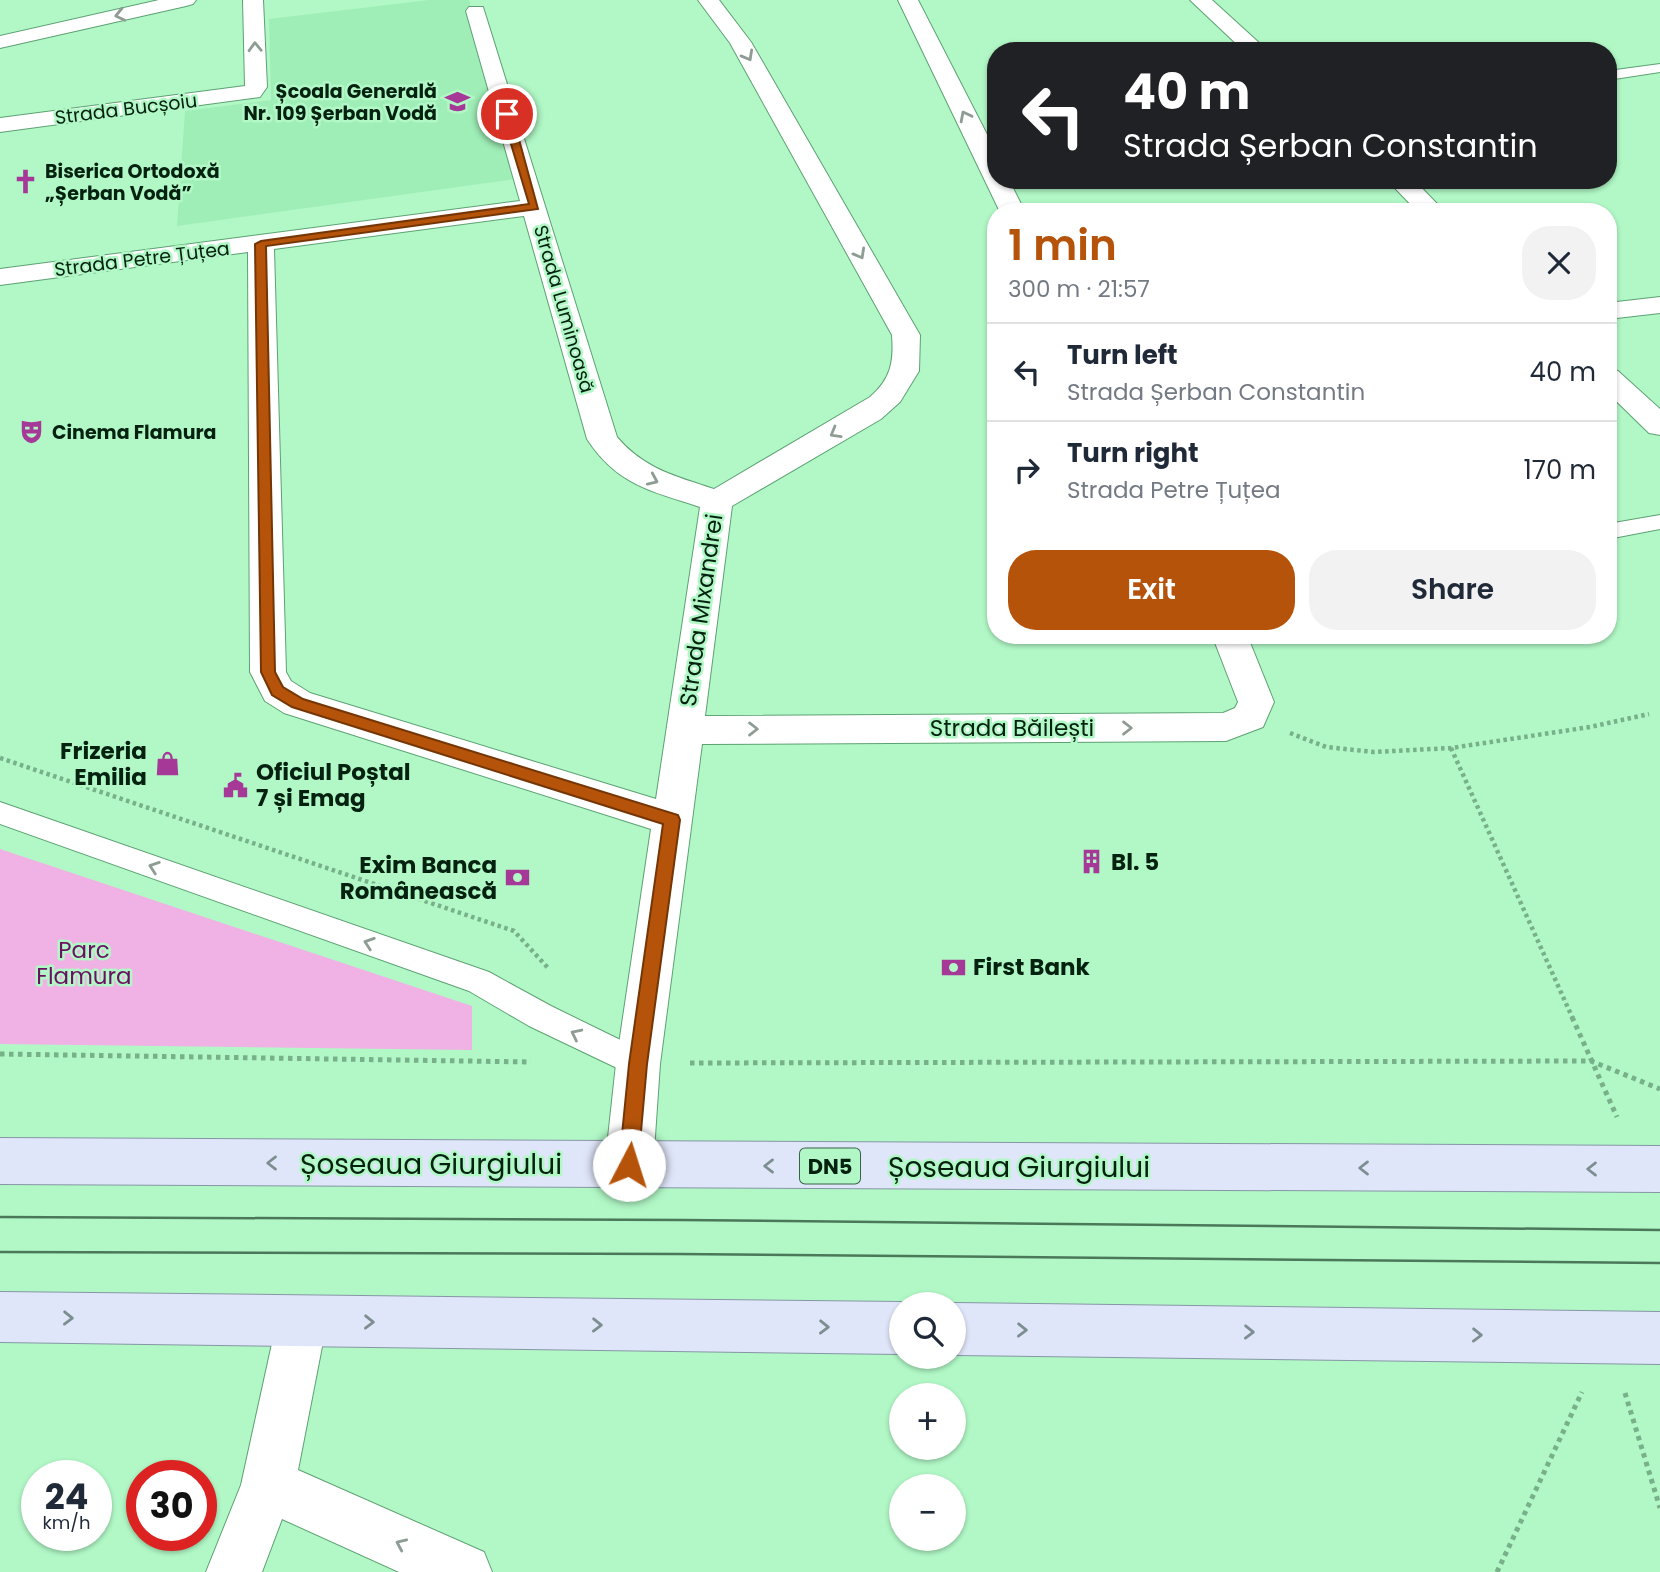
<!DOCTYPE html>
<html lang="en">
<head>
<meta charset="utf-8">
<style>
  :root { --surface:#fff; --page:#f2f2f3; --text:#1f2937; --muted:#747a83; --line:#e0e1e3; --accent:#b45309 }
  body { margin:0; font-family:Poppins,sans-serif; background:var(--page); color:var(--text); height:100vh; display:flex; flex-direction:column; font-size:26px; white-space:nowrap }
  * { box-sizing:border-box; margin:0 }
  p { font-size:23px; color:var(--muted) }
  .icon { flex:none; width:38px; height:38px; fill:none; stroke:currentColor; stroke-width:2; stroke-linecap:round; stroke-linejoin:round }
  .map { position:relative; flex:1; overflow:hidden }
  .details { position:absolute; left:987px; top:203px; width:630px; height:441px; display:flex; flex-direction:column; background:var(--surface); border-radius:28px; box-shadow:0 2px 5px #0004 }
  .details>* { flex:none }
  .guide { position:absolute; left:987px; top:42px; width:630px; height:147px; border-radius:28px; box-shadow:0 2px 5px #0004; background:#202124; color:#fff; overflow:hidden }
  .buttons { position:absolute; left:889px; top:1292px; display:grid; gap:14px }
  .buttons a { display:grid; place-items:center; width:77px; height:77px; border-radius:50%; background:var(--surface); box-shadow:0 2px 5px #0004; font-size:35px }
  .speed { position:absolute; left:21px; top:1460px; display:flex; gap:14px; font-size:35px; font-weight:700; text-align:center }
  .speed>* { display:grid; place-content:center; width:91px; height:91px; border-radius:50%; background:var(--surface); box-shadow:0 2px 5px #0004; line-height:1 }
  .speed small { font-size:18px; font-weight:400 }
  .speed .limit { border:10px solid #d22; background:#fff; color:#111 }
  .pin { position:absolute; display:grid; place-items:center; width:60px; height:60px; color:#fff; margin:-30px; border:4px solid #fff; border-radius:50%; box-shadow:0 2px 7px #0007 }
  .me { position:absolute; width:77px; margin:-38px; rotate:5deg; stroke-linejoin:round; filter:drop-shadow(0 0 5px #0008) }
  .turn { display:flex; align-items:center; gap:24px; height:147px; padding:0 21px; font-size:32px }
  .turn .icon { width:91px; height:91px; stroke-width:2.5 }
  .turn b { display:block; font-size:49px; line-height:60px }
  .round { display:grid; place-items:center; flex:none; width:74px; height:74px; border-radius:28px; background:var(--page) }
  .overview { display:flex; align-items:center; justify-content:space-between; height:119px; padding:0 21px }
  h1 { font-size:42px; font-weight:600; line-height:52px; color:var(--accent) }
  .button { display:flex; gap:14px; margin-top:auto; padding:14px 21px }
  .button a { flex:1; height:80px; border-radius:28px; background:var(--accent); color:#fff; font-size:28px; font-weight:600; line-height:80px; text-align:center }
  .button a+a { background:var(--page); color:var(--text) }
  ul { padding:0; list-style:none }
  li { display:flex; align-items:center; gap:21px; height:98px; padding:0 21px; border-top:2px solid var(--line) }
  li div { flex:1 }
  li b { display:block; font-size:26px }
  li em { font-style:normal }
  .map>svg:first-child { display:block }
  .built { fill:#9feeb7 }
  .green { fill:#f0b1e4 }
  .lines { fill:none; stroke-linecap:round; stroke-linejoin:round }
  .service-casing { stroke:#5da173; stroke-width:2 }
  .minor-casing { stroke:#5da173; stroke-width:2 }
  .tertiary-casing { stroke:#5da173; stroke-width:2 }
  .primary-casing { stroke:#8696a5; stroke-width:2 }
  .path-far1 { stroke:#77b089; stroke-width:4.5; stroke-dasharray:3.5 3.5; stroke-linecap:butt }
  .path { stroke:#77b089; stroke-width:5; stroke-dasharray:4.5 4.5; stroke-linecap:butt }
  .service { fill:#fff; fill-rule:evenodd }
  .minor { fill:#fff; fill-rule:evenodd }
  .tertiary { fill:#fff; fill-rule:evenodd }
  .primary { fill:#e0e6f9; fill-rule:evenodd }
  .tram { stroke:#4a7859; stroke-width:2.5 }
  .oneway { stroke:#8e9c93 }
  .oneway2 { stroke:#7d8e90 }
  .route { fill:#b45309; stroke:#753606; stroke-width:2 }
  .labels { text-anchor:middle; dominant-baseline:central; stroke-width:5; stroke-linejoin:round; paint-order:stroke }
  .far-poi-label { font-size:19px; font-weight:bold; fill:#052210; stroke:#b1f8c6; text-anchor:start }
  .far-street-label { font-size:19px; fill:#052210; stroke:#b1f8c6 }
  .shield { fill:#b1f8c6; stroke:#396247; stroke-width:2 }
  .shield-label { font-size:21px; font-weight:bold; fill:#052210 }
  .street-label { font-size:23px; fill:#052210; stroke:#b1f8c6 }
  .poi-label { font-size:23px; font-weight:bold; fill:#052210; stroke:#b1f8c6; text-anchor:start }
  .park-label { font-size:23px; fill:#6c0f62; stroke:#b1f8c6 }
  .near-street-label { font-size:28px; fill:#052210; stroke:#b1f8c6 }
</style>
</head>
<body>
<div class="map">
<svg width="1660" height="1572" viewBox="0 0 1660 1572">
  <rect width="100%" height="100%" fill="#b1f8c6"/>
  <path class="built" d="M429 0H469L516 179 177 226 185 111 271 100 269 19Z"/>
  <path class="green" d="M0 849 472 1006V1050L0 1044Z"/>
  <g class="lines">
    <defs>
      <g id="service">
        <path d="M1660 64V72L1608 80V71Z"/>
        <path d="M1660 515V529L1608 539V524Z"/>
        <path d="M0 802 489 972 551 1006 649 1054 653 1064 649 1074 638 1078 529 1026 469 991 0 824Z"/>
      </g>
      <g id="minor">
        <path d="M159 0H196L193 4 186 6 0 48V36Z"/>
        <path d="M243 0H263L267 87 260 97 0 132V118L245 86Z"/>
        <path d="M698 0H719L751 42 920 335 919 371 900 402 881 419 732 506 705 716 1223 713 1235 708 1238 702 1212 635H1247L1274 702 1263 727 1226 741 702 744 660 1064 653 1165 646 1181 629 1188 612 1181 605 1165 616 1064 651 829 284 713 265 701 250 672 248 252 0 285V269L520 201 466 11 469 7H483L617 437C644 469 675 476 714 489L870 397C891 379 894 362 892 335L730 43ZM524 216 587 439C617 485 651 491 700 507L656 799 310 693 291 681 286 672 274 249Z"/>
        <path d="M898 0H918L996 152V180H1009L1025 212H1000Z"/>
        <path d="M1660 297V313L1608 319V303Z"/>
        <path d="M302 1296 320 1303 327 1321 298 1470 484 1552 492 1572H399L282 1519 262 1572H206L241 1485 277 1321 284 1303Z"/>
      </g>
      <g id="tertiary">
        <path d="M1190 0H1212L1268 51H1244Z"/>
        <path d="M1387 180H1414L1445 212H1418Z"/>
        <path d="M1608 368 1618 371 1660 409V435L1649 433 1608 393Z"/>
      </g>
      <g id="primary">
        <path d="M0 1138 1660 1146V1192L0 1184Z"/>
        <path d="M0 1292 901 1302 904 1304H901V1354L0 1342Z"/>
        <path d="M954 1303 1660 1312V1364L954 1355Z"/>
      </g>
    </defs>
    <use href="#service" class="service-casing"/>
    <use href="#minor" class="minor-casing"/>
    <use href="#tertiary" class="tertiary-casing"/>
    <use href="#primary" class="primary-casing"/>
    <g class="path-far1">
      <path d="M1290 733 1326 747 1374 752 1451 748 1590 727 1649 714"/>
      <path d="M1451 748 1573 1019"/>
      <path d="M0 758 514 931 549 969"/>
    </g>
    <g class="path">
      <path d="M1572 1017 1617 1117"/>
      <path d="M0 1054 531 1062"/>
      <path d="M690 1063 1591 1061 1660 1089"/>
      <path d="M1625 1393 1660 1508"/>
      <path d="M1497 1572 1582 1392"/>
    </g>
    <use href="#service" class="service"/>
    <use href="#minor" class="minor"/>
    <use href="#tertiary" class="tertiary"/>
    <use href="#primary" class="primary"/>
    <g class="tram">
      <path d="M0 1217 682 1220 1660 1230"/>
      <path d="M0 1252 678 1254 1660 1263"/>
    </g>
  </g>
  <defs><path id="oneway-chevron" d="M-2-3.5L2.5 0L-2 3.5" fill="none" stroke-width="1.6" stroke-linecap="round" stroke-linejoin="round" transform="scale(1.75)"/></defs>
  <g class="oneway">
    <use href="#oneway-chevron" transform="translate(120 15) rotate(167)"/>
    <use href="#oneway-chevron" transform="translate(255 47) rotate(-92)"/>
    <use href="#oneway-chevron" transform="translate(748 56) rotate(61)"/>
    <use href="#oneway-chevron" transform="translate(965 116) rotate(-117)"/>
    <use href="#oneway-chevron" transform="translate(860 254) rotate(61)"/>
    <use href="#oneway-chevron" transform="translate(835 433) rotate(150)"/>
    <use href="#oneway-chevron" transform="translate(653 480) rotate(24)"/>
    <use href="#oneway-chevron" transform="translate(1127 728)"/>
    <use href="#oneway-chevron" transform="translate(753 729)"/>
    <use href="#oneway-chevron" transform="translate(154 867) rotate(-161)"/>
    <use href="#oneway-chevron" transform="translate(369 943) rotate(-161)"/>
    <use href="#oneway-chevron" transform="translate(576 1034) rotate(-154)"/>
    <use href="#oneway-chevron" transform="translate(401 1544) rotate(-156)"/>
  </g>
  <g class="oneway2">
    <use href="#oneway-chevron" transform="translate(272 1163) rotate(-180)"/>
    <use href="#oneway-chevron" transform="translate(769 1166) rotate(-180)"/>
    <use href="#oneway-chevron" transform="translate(1364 1168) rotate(-180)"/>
    <use href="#oneway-chevron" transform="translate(1592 1169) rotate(-180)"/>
    <use href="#oneway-chevron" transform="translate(68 1318) rotate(1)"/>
    <use href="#oneway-chevron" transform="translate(369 1322) rotate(1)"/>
    <use href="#oneway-chevron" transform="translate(597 1325) rotate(1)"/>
    <use href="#oneway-chevron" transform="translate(824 1327) rotate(1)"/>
    <use href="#oneway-chevron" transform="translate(1022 1330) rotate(1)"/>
    <use href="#oneway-chevron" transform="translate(1249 1332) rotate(1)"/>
    <use href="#oneway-chevron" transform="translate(1477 1335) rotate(1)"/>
  </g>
  <path class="route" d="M507 111 512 114 538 209 266 246 275 672 283 687 303 699 678 815 680 820 647 1064 638 1165 636 1172 629 1175 622 1172 619 1165 629 1064 663 824 292 707 272 695 261 672 255 244 261 241 529 204 502 114Z"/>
  <defs>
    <symbol id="university-bare" viewBox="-9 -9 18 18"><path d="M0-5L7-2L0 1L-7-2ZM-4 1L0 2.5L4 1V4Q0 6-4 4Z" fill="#a63998" stroke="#b1f8c6" stroke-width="2.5" paint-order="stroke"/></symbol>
    <symbol id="church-bare" viewBox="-9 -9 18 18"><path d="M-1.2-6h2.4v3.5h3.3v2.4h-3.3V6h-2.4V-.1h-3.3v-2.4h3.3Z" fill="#a63998" stroke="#b1f8c6" stroke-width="2.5" paint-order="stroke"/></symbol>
    <symbol id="theatre-bare" viewBox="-9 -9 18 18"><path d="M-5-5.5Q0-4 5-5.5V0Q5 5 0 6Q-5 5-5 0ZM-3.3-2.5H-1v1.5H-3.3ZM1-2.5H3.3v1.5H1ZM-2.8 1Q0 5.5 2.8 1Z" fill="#a63998" stroke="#b1f8c6" stroke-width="2.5" paint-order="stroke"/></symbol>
    <symbol id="shop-bare" viewBox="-9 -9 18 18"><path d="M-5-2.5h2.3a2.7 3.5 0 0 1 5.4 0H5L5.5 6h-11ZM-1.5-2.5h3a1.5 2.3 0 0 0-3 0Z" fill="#a63998" stroke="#b1f8c6" stroke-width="2.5" paint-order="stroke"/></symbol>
    <symbol id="civic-bare" viewBox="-9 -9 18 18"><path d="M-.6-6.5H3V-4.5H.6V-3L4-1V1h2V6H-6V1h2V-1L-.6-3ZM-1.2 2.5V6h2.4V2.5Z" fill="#a63998" stroke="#b1f8c6" stroke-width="2.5" paint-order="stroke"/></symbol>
    <symbol id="building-bare" viewBox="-9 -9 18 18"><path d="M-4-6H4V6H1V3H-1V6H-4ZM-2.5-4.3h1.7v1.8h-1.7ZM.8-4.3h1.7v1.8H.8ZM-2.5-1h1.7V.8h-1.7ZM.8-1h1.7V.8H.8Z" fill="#a63998" stroke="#b1f8c6" stroke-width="2.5" paint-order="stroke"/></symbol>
    <symbol id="bank-bare" viewBox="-9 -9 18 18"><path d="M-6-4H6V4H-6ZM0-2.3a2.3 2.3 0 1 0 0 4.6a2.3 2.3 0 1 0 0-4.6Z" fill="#a63998" stroke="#b1f8c6" stroke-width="2.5" paint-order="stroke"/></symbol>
  </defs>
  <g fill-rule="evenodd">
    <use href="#university-bare" x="440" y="84" width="35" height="35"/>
    <use href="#church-bare" x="8" y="164" width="35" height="35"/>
    <use href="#theatre-bare" x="14" y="414" width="35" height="35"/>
    <use href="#shop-bare" x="150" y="746" width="35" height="35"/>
    <use href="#civic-bare" x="218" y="768" width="35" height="35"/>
    <use href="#building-bare" x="1074" y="844" width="35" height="35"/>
    <use href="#bank-bare" x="500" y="860" width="35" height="35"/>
    <use href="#bank-bare" x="936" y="950" width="35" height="35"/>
  </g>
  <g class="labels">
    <g class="far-poi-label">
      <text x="437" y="91" text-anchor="end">Școala Generală<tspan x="437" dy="22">Nr. 109 Șerban Vodă</tspan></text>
      <text x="45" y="171">Biserica Ortodoxă<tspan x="45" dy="22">„Șerban Vodă”</tspan></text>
      <text x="52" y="432">Cinema Flamura</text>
    </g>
    <g class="far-street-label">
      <text transform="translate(126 109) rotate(-7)">Strada Bucșoiu</text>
      <text transform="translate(142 259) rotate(-7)">Strada Petre Țuțea</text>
      <text transform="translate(564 309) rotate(74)">Strada Luminoasă</text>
    </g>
    <rect class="shield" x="800" y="1148.5" width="60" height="35" rx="5"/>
    <g class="shield-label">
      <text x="830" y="1166">DN5</text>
    </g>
    <g class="street-label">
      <text transform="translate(701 610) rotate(-82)">Strada Mixandrei</text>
      <text x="1012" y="728">Strada Băilești</text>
    </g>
    <g class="poi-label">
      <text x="147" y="751" text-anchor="end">Frizeria<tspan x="147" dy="26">Emilia</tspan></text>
      <text x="256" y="772">Oficiul Poștal<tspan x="256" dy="26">7 și Emag</tspan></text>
      <text x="1111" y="862">Bl. 5</text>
      <text x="497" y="865" text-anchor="end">Exim Banca<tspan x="497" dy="26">Românească</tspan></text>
      <text x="973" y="967">First Bank</text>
    </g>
    <g class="park-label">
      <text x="84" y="950">Parc<tspan x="84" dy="26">Flamura</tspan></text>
    </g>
    <g class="near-street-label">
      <text x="431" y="1164">Șoseaua Giurgiului</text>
      <text x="1019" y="1167">Șoseaua Giurgiului</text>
    </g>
  </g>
</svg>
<div class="buttons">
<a><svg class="icon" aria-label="search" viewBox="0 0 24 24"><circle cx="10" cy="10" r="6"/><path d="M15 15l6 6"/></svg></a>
<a>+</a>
<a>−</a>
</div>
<div class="speed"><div>24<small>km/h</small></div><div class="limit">30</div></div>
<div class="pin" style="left:507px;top:114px;background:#d93025"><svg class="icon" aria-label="arrive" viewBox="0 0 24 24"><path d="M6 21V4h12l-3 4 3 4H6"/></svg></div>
<svg class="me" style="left:629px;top:1165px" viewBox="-20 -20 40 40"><circle r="19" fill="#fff"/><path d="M0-13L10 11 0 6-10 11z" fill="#b45309"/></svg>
<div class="guide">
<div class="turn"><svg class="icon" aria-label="left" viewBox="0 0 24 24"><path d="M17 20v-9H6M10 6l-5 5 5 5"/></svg><div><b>40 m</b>Strada Șerban Constantin</div></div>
</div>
<section class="details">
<div class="overview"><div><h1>1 min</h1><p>300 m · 21:57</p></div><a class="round"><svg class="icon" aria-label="close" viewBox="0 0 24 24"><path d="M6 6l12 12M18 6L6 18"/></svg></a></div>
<ul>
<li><svg class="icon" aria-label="left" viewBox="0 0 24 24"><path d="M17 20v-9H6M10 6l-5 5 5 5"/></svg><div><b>Turn left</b><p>Strada Șerban Constantin</p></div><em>40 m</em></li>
<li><svg class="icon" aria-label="right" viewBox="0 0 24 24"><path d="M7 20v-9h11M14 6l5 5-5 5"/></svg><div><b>Turn right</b><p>Strada Petre Țuțea</p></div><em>170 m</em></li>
</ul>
<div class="button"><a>Exit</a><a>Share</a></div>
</section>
</div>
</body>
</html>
